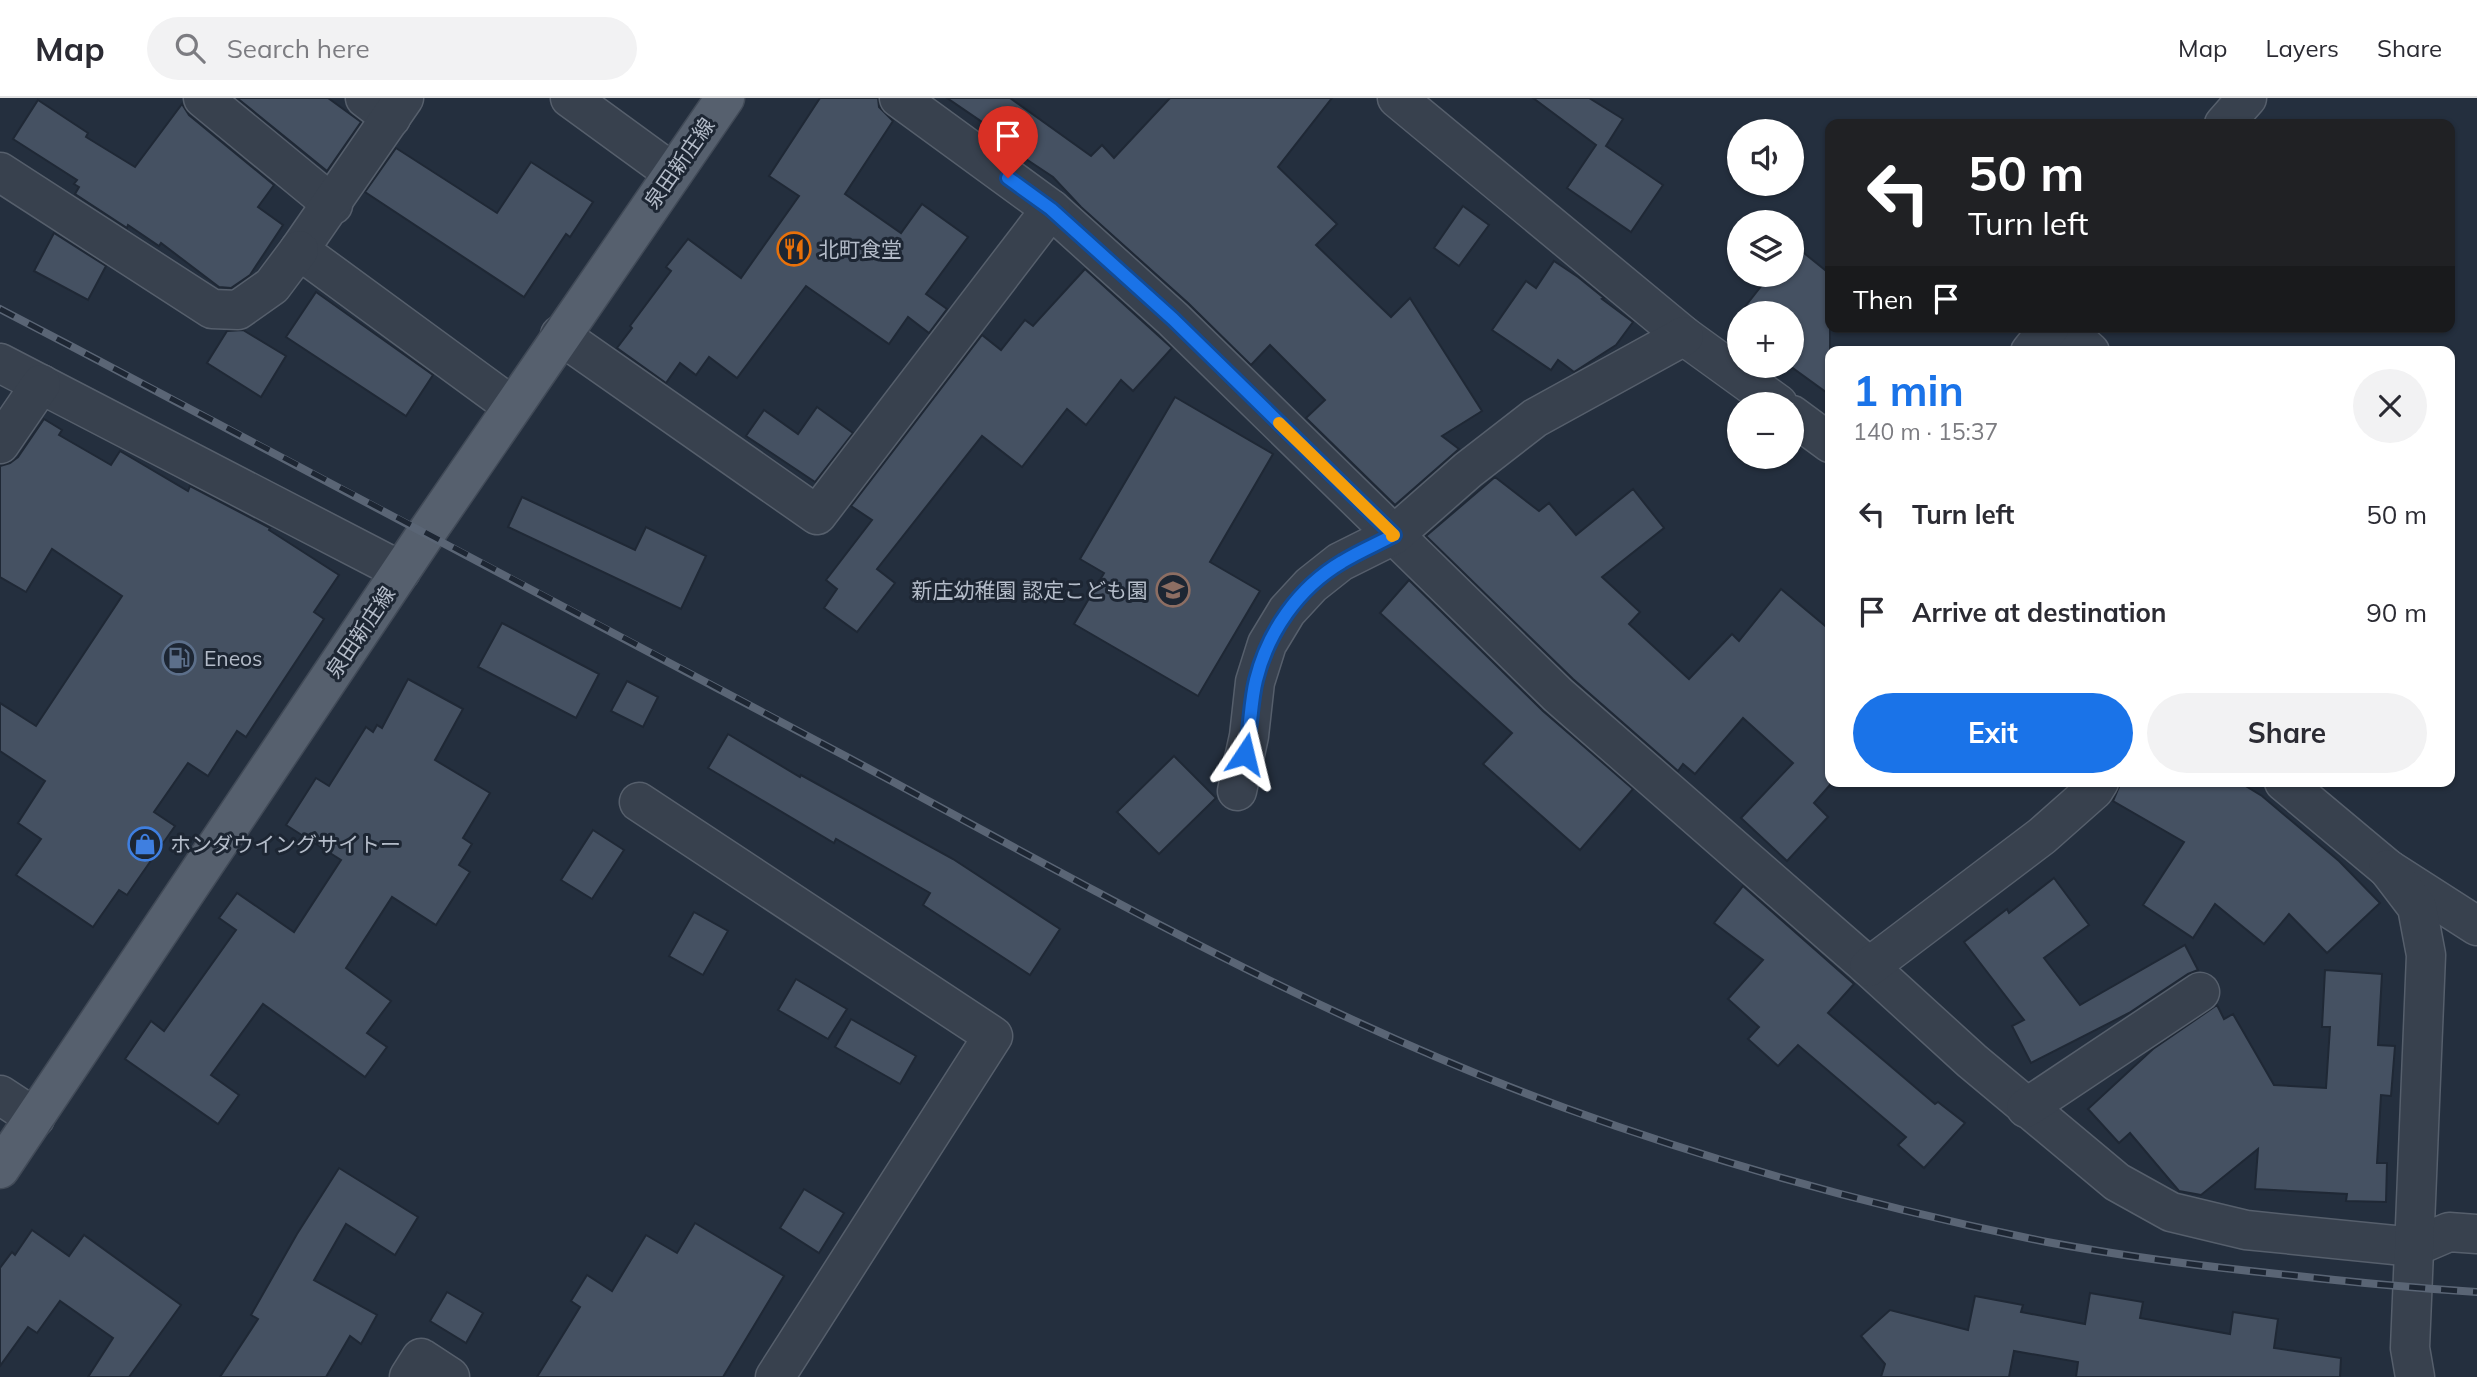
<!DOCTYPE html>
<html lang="en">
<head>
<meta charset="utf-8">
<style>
  :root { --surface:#fff; --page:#f2f2f3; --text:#2b2b33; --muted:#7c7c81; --line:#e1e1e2; --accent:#1a73e8 }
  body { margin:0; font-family:Mulish,"Noto Sans JP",sans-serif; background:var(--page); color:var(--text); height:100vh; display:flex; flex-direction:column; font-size:26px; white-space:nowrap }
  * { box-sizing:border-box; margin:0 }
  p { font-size:23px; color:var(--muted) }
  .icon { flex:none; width:38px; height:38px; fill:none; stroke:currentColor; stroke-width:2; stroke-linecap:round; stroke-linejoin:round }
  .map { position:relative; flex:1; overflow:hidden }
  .sheet { position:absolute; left:1825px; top:248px; width:630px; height:441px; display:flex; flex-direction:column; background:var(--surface); border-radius:14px; box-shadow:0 2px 5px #0004 }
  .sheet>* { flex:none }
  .top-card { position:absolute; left:1825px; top:21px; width:630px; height:214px; border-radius:14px; box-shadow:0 2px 5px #0004; background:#202124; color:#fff; overflow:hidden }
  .controls { position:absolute; left:1727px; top:21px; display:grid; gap:14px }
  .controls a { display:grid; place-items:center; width:77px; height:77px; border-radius:50%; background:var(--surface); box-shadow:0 2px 5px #0004; font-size:35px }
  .pin { position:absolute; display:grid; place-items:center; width:60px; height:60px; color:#fff; margin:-72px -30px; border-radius:50% 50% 50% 0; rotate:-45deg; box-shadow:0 0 7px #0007 }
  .pin .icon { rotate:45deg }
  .me { position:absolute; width:77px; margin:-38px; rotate:10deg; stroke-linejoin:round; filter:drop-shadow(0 0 5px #0008) }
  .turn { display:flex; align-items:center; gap:24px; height:147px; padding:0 28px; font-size:32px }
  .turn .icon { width:91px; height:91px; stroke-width:2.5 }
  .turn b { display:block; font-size:49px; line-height:60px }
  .then { display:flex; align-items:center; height:66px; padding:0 28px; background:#0003; gap:14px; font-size:26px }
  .round { display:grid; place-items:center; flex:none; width:74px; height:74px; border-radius:37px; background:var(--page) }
  .summary { display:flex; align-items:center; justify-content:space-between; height:119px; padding:0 28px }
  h1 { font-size:42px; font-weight:700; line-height:52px; color:var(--accent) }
  .cta { display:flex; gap:14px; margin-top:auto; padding:14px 28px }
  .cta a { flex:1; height:80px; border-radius:42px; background:var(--accent); color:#fff; font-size:28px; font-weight:700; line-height:80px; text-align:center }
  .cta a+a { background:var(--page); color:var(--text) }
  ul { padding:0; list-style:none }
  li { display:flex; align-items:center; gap:21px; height:98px; padding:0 28px }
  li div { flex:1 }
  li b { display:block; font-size:26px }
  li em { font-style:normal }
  header { display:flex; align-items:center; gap:42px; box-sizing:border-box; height:98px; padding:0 35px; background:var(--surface); border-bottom:2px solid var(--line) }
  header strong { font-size:33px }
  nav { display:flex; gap:38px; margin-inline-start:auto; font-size:24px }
  .search { width:490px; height:63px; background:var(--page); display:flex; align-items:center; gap:18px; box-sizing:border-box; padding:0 24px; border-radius:38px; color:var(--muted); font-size:26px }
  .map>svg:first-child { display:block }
  .building { fill:#455162; stroke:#1f2835; stroke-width:2 }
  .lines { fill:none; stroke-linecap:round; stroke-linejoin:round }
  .minor-casing { stroke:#565f6c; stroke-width:41 }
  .major-casing { stroke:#414a57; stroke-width:41 }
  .minor { stroke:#38414e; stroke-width:38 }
  .major { stroke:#56606e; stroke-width:38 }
  .rail-casing { stroke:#5a6575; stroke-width:8 }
  .rail { stroke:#1d2633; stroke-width:5; stroke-dasharray:16; stroke-linecap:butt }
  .route-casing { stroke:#114b97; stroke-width:18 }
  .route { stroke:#1a73e8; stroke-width:12 }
  .slow { stroke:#f59e0b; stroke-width:12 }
  .labels { text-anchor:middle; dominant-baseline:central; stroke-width:6; stroke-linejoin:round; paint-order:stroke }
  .street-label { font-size:21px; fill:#b4bcc9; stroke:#1d2633 }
  .poi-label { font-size:21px; fill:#b4bcc9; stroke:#1d2633; text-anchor:start }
</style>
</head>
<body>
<header>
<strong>Map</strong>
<div class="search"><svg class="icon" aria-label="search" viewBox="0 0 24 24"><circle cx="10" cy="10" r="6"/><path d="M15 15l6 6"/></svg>Search here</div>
<nav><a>Map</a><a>Layers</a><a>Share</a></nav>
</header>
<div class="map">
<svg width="2477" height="1279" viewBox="0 0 2477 1279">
  <rect width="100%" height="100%" fill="#242f3e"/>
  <g class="building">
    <path d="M237 0H328L361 24 327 73Z"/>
    <path d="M820 0H878L879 9 893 23 845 96 901 135 922 106 968 139 926 196 947 211 929 235 908 219 889 246 806 188 737 280 709 259 696 277 680 265 666 285 617 250 632 230 630 228 671 173 666 169 688 141 741 180 799 98 769 78Z"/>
    <path d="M947 0H1010L1091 58 1102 47 1114 60 1170 0H1332L1278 69 1337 126 1316 147 1391 219 1410 200 1482 313 1442 338 1459 351 1395 407 1306 320 1325 302 1270 247 1251 267 1188 205 1081 109 1053 79 1026 61 1029 56Z"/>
    <path d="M1533 0H1589L1623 21 1606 48 1663 87 1631 134 1567 90 1596 47Z"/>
    <path d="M38 2 88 35 86 39 135 69 182 6 189 17 274 87 258 109 283 127 250 177 231 190 219 189 161 145 159 148 128 127 127 130 75 96 79 89 74 86 77 82 13 41Z"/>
    <path d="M396 50 497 115 531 64 593 104 570 139 566 136 524 199 365 94Z"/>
    <path d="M1463 108 1489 127 1459 168 1434 150Z"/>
    <path d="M54 135 106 168 88 202 34 173Z"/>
    <path d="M1794 147 1830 176V297L1790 268H1792V215H1740L1770 177H1792Z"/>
    <path d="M1554 163 1578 179 1604 200 1602 201 1633 224 1616 247 1574 274 1558 262 1551 272 1492 232 1526 183 1536 190Z"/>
    <path d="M1085 171 1172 250 1133 293 1121 282 1086 327 1067 311 1022 369 982 338 877 471 895 485 857 534 824 510 837 491 826 482 872 422 851 408 982 237 1001 252 1025 222 1033 228Z"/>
    <path d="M316 194 433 277 406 318 286 239Z"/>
    <path d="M243 232 286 258 261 299 207 265 227 233Z"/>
    <path d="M1175 299 1273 356 1210 464 1260 493 1198 598 1074 526 1104 475 1080 461Z"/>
    <path d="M817 309 853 335 815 384 746 338 764 312 798 336Z"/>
    <path d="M44 321 62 332 59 337 111 367 120 353 188 393 190 388 270 430 269 432 339 477 314 514 324 521 246 639 237 633 208 678 188 665 154 714 175 728 127 797 119 792 93 829 16 777 41 741 18 725 45 683 0 653V605L36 628 122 498 52 451 26 494 0 479V368L10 365 18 359Z"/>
    <path d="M1495 379 1539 413 1549 405 1576 437 1633 391 1664 430 1602 479 1640 514 1629 526 1689 581 1732 536 1739 543 1781 491 1830 532V687L1814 705 1828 719 1787 763 1741 720 1793 665 1743 620 1695 676 1683 666 1678 673 1573 581 1426 438Z"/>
    <path d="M522 399 635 452 646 429 706 458 681 511 508 429Z"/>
    <path d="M1409 482 1543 613 1633 691 1580 752 1483 666 1512 635 1380 515Z"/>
    <path d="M502 525 599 576 576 620 478 569Z"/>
    <path d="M408 581 463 611 435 662 490 695 463 740 472 746 459 767 470 774 436 827 392 799 346 870 391 903 367 935 387 949 365 979 263 906 211 977 239 997 218 1026 125 961 151 923 164 933 236 832 219 820 237 795 294 834 341 762 286 727 316 680 329 688 366 629 373 634 377 627 382 630Z"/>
    <path d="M627 583 658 599 643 629 611 613Z"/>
    <path d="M728 636 800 679 801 677 953 761 1060 831 1030 877 923 807 930 795 836 741 834 745 708 670Z"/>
    <path d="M1174 658 1216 700 1159 756 1117 714Z"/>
    <path d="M2121 684H2239L2262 698 2339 763 2380 805 2327 855 2289 816 2264 846 2215 806 2193 840 2143 807 2184 744 2113 703Z"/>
    <path d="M593 732 624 752 592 801 561 782Z"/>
    <path d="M2054 780 2089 827 2044 860 2080 907 2185 847 2198 872 2188 876 2129 915 2031 965 2012 928 2024 922 1964 844 2007 811 2009 815Z"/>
    <path d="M1743 788 1854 886 1828 915 1935 1006 1938 1004 1965 1025 1924 1070 1898 1047 1906 1039 1798 947 1778 968 1748 941 1759 929 1728 901 1763 862 1714 825Z"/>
    <path d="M694 814 728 833 703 877 669 858Z"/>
    <path d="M2325 872 2382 876 2378 947 2395 948 2391 998 2381 997 2377 1065H2387L2386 1104 2346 1103 2347 1096 2255 1091 2258 1051 2201 1097 2179 1093 2130 1035 2119 1045 2088 1011 2153 951 2217 907 2224 921 2233 916 2274 987 2326 990 2330 929H2322Z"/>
    <path d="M796 881 847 911 828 941 778 912Z"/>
    <path d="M851 921 916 958 900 986 835 949Z"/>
    <path d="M339 1070 418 1119 395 1157 346 1126 314 1182 377 1217 361 1246 350 1238 326 1279H220L258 1221 251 1217 297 1136Z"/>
    <path d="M804 1091 844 1115 819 1155 780 1130Z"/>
    <path d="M695 1125 784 1178 723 1279H537L580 1209 571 1203 587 1177 612 1193 646 1137 677 1155Z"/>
    <path d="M32 1132 69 1158 84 1137 181 1207 129 1279H88L113 1240 60 1203 37 1235 28 1229 0 1268V1170L12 1154 15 1157Z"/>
    <path d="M447 1194 483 1215 466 1245 430 1223Z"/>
    <path d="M2090 1195 2143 1204 2140 1220 2230 1236 2233 1214 2278 1221 2274 1250 2341 1260 2340 1279H2076L2078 1264 2014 1253 2009 1279H1881L1885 1266 1861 1238 1890 1212 1968 1232 1975 1198 2023 1207 2021 1214 2085 1226Z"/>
  </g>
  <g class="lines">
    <defs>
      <g id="minor">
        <path d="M203 0 333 107"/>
        <path d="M365 0 391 20"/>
        <path d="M404 0 299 152 512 308"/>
        <path d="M570 0 673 75"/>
        <path d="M899 0 1051 111 1173 221 1558 597 1869 869 1972 963 2117 1084 2171 1114 2246 1132 2414 1149 2449 1134 2477 1136"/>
        <path d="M1397 0 1684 238 1778 306"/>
        <path d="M2224 26 2247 0"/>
        <path d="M0 74 212 211 238 212 272 188 299 152"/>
        <path d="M2062 229 2090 254"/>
        <path d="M560 237 817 417 1051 111"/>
        <path d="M2030 254 2050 229"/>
        <path d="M0 265 401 473"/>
        <path d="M1792 317 1830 345"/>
        <path d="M0 346 41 286"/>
        <path d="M2284 684 2388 771 2477 828"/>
        <path d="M1237 693 1249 638 1255 584 1267 546 1287 513 1311 487 1340 464 1394 437 1468 372 1535 320 1684 238"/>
        <path d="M639 704 993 938 775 1279"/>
        <path d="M2388 771 2417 809 2426 857 2410 1250 2415 1279"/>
        <path d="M1869 869 2042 738 2094 692 2099 684"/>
        <path d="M0 997 35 1020"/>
        <path d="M2026 1010 2200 894"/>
        <path d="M409 1279 421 1260 450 1279"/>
      </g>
      <path id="major" d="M0 1071 427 434 725 0"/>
    </defs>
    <use href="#minor" class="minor-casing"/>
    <use href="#major" class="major-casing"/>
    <use href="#minor" class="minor"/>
    <use href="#major" class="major"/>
    <defs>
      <path id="rail" d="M0 211C284 359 567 509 849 660 1083 786 1315 919 1565 1010 1722 1067 1884 1111 2047 1144 2127 1159 2208 1169 2288 1177 2351 1184 2414 1190 2477 1194"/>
    </defs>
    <use href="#rail" class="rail-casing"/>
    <use href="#rail" class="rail"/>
  </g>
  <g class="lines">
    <defs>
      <path id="route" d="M1008 80 1051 111 1173 221 1394 437C1377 446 1358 454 1342 464 1298 490 1268 534 1256 582 1250 606 1251 632 1245 656"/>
    </defs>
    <use href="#route" class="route-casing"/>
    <use href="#route" class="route"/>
    <path class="slow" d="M1279 325 1394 437 1392 438"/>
  </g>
  <defs>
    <symbol id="restaurant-ring" viewBox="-11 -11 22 22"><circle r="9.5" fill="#1d2633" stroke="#e8710a" stroke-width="1.5"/><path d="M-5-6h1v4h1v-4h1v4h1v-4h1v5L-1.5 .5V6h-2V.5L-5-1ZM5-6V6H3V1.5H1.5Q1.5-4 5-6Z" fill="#e8710a"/></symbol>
    <symbol id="school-ring" viewBox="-11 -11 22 22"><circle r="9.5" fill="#1d2633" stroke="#8d6e63" stroke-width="1.5"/><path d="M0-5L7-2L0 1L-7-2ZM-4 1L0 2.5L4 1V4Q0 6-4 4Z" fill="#8d6e63"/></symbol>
    <symbol id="fuel-ring" viewBox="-11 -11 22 22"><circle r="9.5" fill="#1d2633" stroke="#5c6f8a" stroke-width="1.5"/><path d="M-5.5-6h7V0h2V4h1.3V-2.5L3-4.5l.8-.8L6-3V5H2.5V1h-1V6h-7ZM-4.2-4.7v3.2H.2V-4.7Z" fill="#5c6f8a"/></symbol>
    <symbol id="shop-ring" viewBox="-11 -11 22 22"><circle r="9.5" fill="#1d2633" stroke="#3f7fe0" stroke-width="1.5"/><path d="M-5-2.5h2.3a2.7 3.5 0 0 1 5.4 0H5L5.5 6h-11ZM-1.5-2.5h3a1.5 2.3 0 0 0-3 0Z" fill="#3f7fe0"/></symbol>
  </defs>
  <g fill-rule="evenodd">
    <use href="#restaurant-ring" x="775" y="132" width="38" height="38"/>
    <use href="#school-ring" x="1154" y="473" width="38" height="38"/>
    <use href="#fuel-ring" x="160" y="541" width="38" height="38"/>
    <use href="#shop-ring" x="126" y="727" width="38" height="38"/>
  </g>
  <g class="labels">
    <g class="street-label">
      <text transform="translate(679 65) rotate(-55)">泉田新庄線</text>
      <text transform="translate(360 534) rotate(-56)">泉田新庄線</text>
    </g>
    <g class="poi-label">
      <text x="818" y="151">北町食堂</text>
      <text x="1148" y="492" text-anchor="end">新庄幼稚園 認定こども園</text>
      <text x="204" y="560">Eneos</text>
      <text x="170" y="746">ホンダウイングサイトー</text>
    </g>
  </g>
</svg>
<div class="controls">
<a><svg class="icon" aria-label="sound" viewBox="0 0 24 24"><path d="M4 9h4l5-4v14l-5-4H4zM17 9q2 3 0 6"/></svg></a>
<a><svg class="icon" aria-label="layers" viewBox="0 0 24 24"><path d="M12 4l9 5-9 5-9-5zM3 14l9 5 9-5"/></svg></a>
<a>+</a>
<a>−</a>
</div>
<div class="pin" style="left:1008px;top:80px;background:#d93025"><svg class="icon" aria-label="arrive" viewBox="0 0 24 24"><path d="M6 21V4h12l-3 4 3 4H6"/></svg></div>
<svg class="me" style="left:1245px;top:656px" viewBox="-20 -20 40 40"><path d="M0-17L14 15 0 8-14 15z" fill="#1a73e8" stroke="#fff" stroke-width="4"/></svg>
<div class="top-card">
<div class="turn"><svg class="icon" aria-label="left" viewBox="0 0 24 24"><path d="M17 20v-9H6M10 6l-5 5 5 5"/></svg><div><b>50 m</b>Turn left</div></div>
<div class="then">Then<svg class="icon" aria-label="arrive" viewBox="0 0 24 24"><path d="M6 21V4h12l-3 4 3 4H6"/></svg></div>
</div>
<section class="sheet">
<div class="summary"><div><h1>1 min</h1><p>140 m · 15:37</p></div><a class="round"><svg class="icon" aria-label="close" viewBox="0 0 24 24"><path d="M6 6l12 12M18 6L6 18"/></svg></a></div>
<ul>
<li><svg class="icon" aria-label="left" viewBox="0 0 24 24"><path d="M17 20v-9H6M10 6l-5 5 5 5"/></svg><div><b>Turn left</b></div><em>50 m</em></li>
<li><svg class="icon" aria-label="arrive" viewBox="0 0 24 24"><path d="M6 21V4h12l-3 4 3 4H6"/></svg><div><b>Arrive at destination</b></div><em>90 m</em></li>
</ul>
<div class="cta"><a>Exit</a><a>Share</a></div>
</section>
</div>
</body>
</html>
